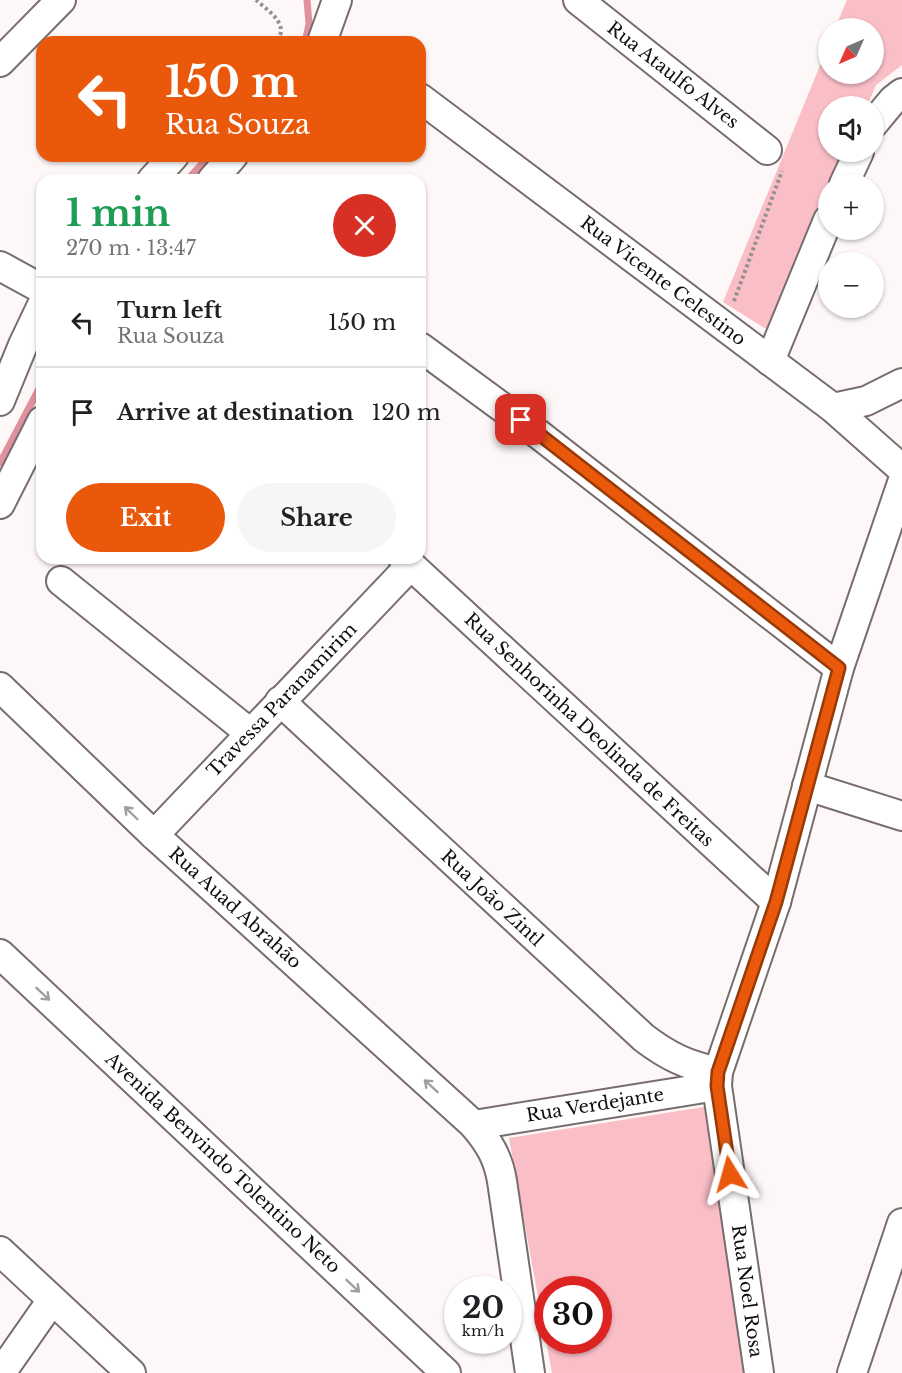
<!DOCTYPE html>
<html lang="en">
<head>
<meta charset="utf-8">
<style>
  :root { --surface:#fff; --page:#f6f6f6; --text:#202124; --muted:#757577; --line:#e0e0e0; --accent:#ea580c }
  body { margin:0; font-family:"Libre Baskerville",serif; background:var(--page); color:var(--text); height:100vh; display:flex; flex-direction:column; font-size:22px; white-space:nowrap }
  * { box-sizing:border-box; margin:0 }
  p { font-size:20px; color:var(--muted) }
  .icon { flex:none; width:33px; height:33px; fill:none; stroke:currentColor; stroke-width:2; stroke-linecap:round; stroke-linejoin:round }
  .map { position:relative; flex:1; overflow:hidden }
  .drawer { position:absolute; left:36px; top:174px; width:390px; height:390px; display:flex; flex-direction:column; background:var(--surface); border-radius:18px; box-shadow:0 2px 4px #0004 }
  .drawer>* { flex:none }
  .banner { position:absolute; left:36px; top:36px; width:390px; height:126px; border-radius:18px; box-shadow:0 2px 4px #0004; background:#ea580c; color:#fff; overflow:hidden }
  .needle { width:39px; rotate:225deg }
  .fabs { position:absolute; left:818px; top:18px; display:grid; gap:12px }
  .fabs a { display:grid; place-items:center; width:66px; height:66px; border-radius:50%; background:var(--surface); box-shadow:0 2px 4px #0004; font-size:30px }
  .speed { position:absolute; left:444px; top:1276px; display:flex; gap:12px; font-size:30px; font-weight:700; text-align:center }
  .speed>* { display:grid; place-content:center; width:78px; height:78px; border-radius:50%; background:var(--surface); box-shadow:0 2px 4px #0004; line-height:1 }
  .speed small { font-size:15px; font-weight:400 }
  .speed .limit { border:9px solid #d22; background:#fff; color:#111 }
  .pin { position:absolute; display:grid; place-items:center; width:51px; height:51px; color:#fff; margin:-26px; border-radius:12px; box-shadow:0 3px 9px #0006 }
  .me { position:absolute; width:66px; margin:-33px; rotate:352deg; stroke-linejoin:round; filter:drop-shadow(0 0 4px #0008) }
  .turn { display:flex; align-items:center; gap:21px; height:126px; padding:0 30px; font-size:27px }
  .turn .icon { width:78px; height:78px; stroke-width:2.5 }
  .turn b { display:block; font-size:42px; line-height:51px }
  .round { display:grid; place-items:center; flex:none; width:63px; height:63px; border-radius:32px; background:var(--page) }
  .summary { display:flex; align-items:center; justify-content:space-between; height:102px; padding:0 30px }
  h1 { font-size:36px; font-weight:800; line-height:45px; color:#1e9e55 }
  .action { display:flex; gap:12px; margin-top:auto; padding:12px 30px }
  .action a { flex:1; height:69px; border-radius:36px; background:var(--accent); color:#fff; font-size:24px; font-weight:800; line-height:69px; text-align:center }
  .action a+a { background:var(--page); color:var(--text) }
  ul { padding:0; list-style:none }
  li { display:flex; align-items:center; gap:18px; height:90px; padding:0 30px; border-top:2px solid var(--line) }
  li div { flex:1 }
  li b { display:block; font-size:22px }
  li em { font-style:normal }
  .map>svg:first-child { display:block }
  .green { fill:#f9bec6; fill-rule:evenodd }
  .lines { fill:none; stroke-linecap:round; stroke-linejoin:round }
  .stream { stroke:#df929e; stroke-width:7 }
  .street-casing { stroke:#776d6e; stroke-width:32 }
  .path { stroke:#969091; stroke-width:4; stroke-dasharray:3 3; stroke-linecap:butt }
  .street { stroke:#fff; stroke-width:28 }
  .oneway { stroke:#a09f9f }
  .route-casing { stroke:#983908; stroke-width:15 }
  .route { stroke:#ea580c; stroke-width:10 }
  .labels { text-anchor:middle; dominant-baseline:central; stroke-width:5; stroke-linejoin:round; paint-order:stroke }
  .street-label { font-size:18px; fill:#120e0f; stroke:#fff }
</style>
</head>
<body>
<div class="map">
<svg width="902" height="1373" viewBox="0 0 902 1373">
  <rect width="100%" height="100%" fill="#fef7f7"/>
  <g class="green">
    <path d="M847 0H902V65L876 85 867 106H828V152H848L834 184H828V198L771 332 723 302 828 46V74H873V28H835Z"/>
    <path d="M716 1105 752 1373H552L509 1138ZM548 1290H598V1341H548Z"/>
  </g>
  <g class="lines">
    <g class="stream">
      <path d="M305 42 309 24 307 0"/>
      <path d="M187 180 209 156"/>
      <path d="M0 463 42 383"/>
    </g>
    <defs>
      <g id="street">
        <path d="M578 0 767 150"/>
        <path d="M322 42 337 0"/>
        <path d="M0 62 61 0"/>
        <path d="M420 98 833 408 902 469"/>
        <path d="M873 124 893 100 902 93"/>
        <path d="M152 180 174 156"/>
        <path d="M212 180 233 156"/>
        <path d="M844 184 859 152"/>
        <path d="M0 266 42 289"/>
        <path d="M420 347 537 433 839 668"/>
        <path d="M770 361 828 220"/>
        <path d="M0 401 23 345 42 305"/>
        <path d="M833 408 866 401 902 383"/>
        <path d="M0 504 42 421"/>
        <path d="M403 558 776 902"/>
        <path d="M61 581 250 733"/>
        <path d="M0 687 154 835 474 1125C489 1143 498 1157 502 1181L530 1373"/>
        <path d="M280 701 644 1038C669 1057 687 1065 718 1072"/>
        <path d="M807 786 902 816"/>
        <path d="M154 835 411 565"/>
        <path d="M0 954 446 1373"/>
        <path d="M474 1125 717 1086"/>
        <path d="M0 1251 131 1373"/>
        <path d="M1 1373 52 1300"/>
        <path d="M759 1373 717 1086 718 1072 776 902 839 668 902 483"/>
        <path d="M852 1373 902 1223"/>
      </g>
    </defs>
    <use href="#street" class="street-casing"/>
    <g class="path">
      <path d="M256 0C265 8 282 19 281 32 280 36 278 39 277 42"/>
      <path d="M734 301 782 171"/>
    </g>
    <use href="#street" class="street"/>
  </g>
  <defs><path id="oneway-shaft" d="M-6 0H5M1.5-3L5.5 0L1.5 3" fill="none" stroke-width="1.6" stroke-linecap="round" stroke-linejoin="round" transform="scale(1.5)"/></defs>
  <g class="oneway">
    <use href="#oneway-shaft" transform="translate(131 813) rotate(-136)"/>
    <use href="#oneway-shaft" transform="translate(43 994) rotate(43)"/>
    <use href="#oneway-shaft" transform="translate(431 1086) rotate(-138)"/>
    <use href="#oneway-shaft" transform="translate(353 1286) rotate(43)"/>
  </g>
  <g class="lines">
    <defs>
      <path id="route" d="M521 420 839 668 776 902 718 1072 717 1086 730 1174"/>
    </defs>
    <use href="#route" class="route-casing"/>
    <use href="#route" class="route"/>
  </g>
  <g class="labels">
    <g class="street-label">
      <text transform="translate(673 75) rotate(38)">Rua Ataulfo Alves</text>
      <text transform="translate(663 281) rotate(37)">Rua Vicente Celestino</text>
      <text transform="translate(282 700) rotate(-46)">Travessa Paranamirim</text>
      <text transform="translate(589 730) rotate(43)">Rua Senhorinha Deolinda de Freitas</text>
      <text transform="translate(492 898) rotate(43)">Rua João Zintl</text>
      <text transform="translate(235 908) rotate(42)">Rua Auad Abrahão</text>
      <text transform="translate(595 1105) rotate(-9)">Rua Verdejante</text>
      <text transform="translate(223 1163) rotate(43)">Avenida Benvindo Tolentino Neto</text>
      <text transform="translate(747 1291) rotate(82)">Rua Noel Rosa</text>
    </g>
  </g>
</svg>
<div class="fabs">
<a><svg class="needle" viewBox="-14 -14 28 28"><path d="M0-13l5 13h-10z" fill="#e53935"/><path d="M0 13l5-13h-10z" fill="#757577"/></svg></a>
<a><svg class="icon" aria-label="sound" viewBox="0 0 24 24"><path d="M4 9h4l5-4v14l-5-4H4zM17 9q2 3 0 6"/></svg></a>
<a>+</a>
<a>−</a>
</div>
<div class="speed"><div>20<small>km/h</small></div><div class="limit">30</div></div>
<div class="pin" style="left:521px;top:420px;background:#d93025"><svg class="icon" aria-label="arrive" viewBox="0 0 24 24"><path d="M6 21V4h12l-3 4 3 4H6"/></svg></div>
<svg class="me" style="left:730px;top:1174px" viewBox="-20 -20 40 40"><path d="M0-17L14 15 0 8-14 15z" fill="#ea580c" stroke="#fff" stroke-width="4"/></svg>
<div class="banner">
<div class="turn"><svg class="icon" aria-label="left" viewBox="0 0 24 24"><path d="M17 20v-9H6M10 6l-5 5 5 5"/></svg><div><b>150 m</b>Rua Souza</div></div>
</div>
<section class="drawer">
<div class="summary"><div><h1>1 min</h1><p>270 m · 13:47</p></div><a class="round" style="background:#d93025;color:#fff"><svg class="icon" aria-label="close" viewBox="0 0 24 24"><path d="M6 6l12 12M18 6L6 18"/></svg></a></div>
<ul>
<li><svg class="icon" aria-label="left" viewBox="0 0 24 24"><path d="M17 20v-9H6M10 6l-5 5 5 5"/></svg><div><b>Turn left</b><p>Rua Souza</p></div><em>150 m</em></li>
<li><svg class="icon" aria-label="arrive" viewBox="0 0 24 24"><path d="M6 21V4h12l-3 4 3 4H6"/></svg><div><b>Arrive at destination</b></div><em>120 m</em></li>
</ul>
<div class="action"><a>Exit</a><a>Share</a></div>
</section>
</div>
</body>
</html>
